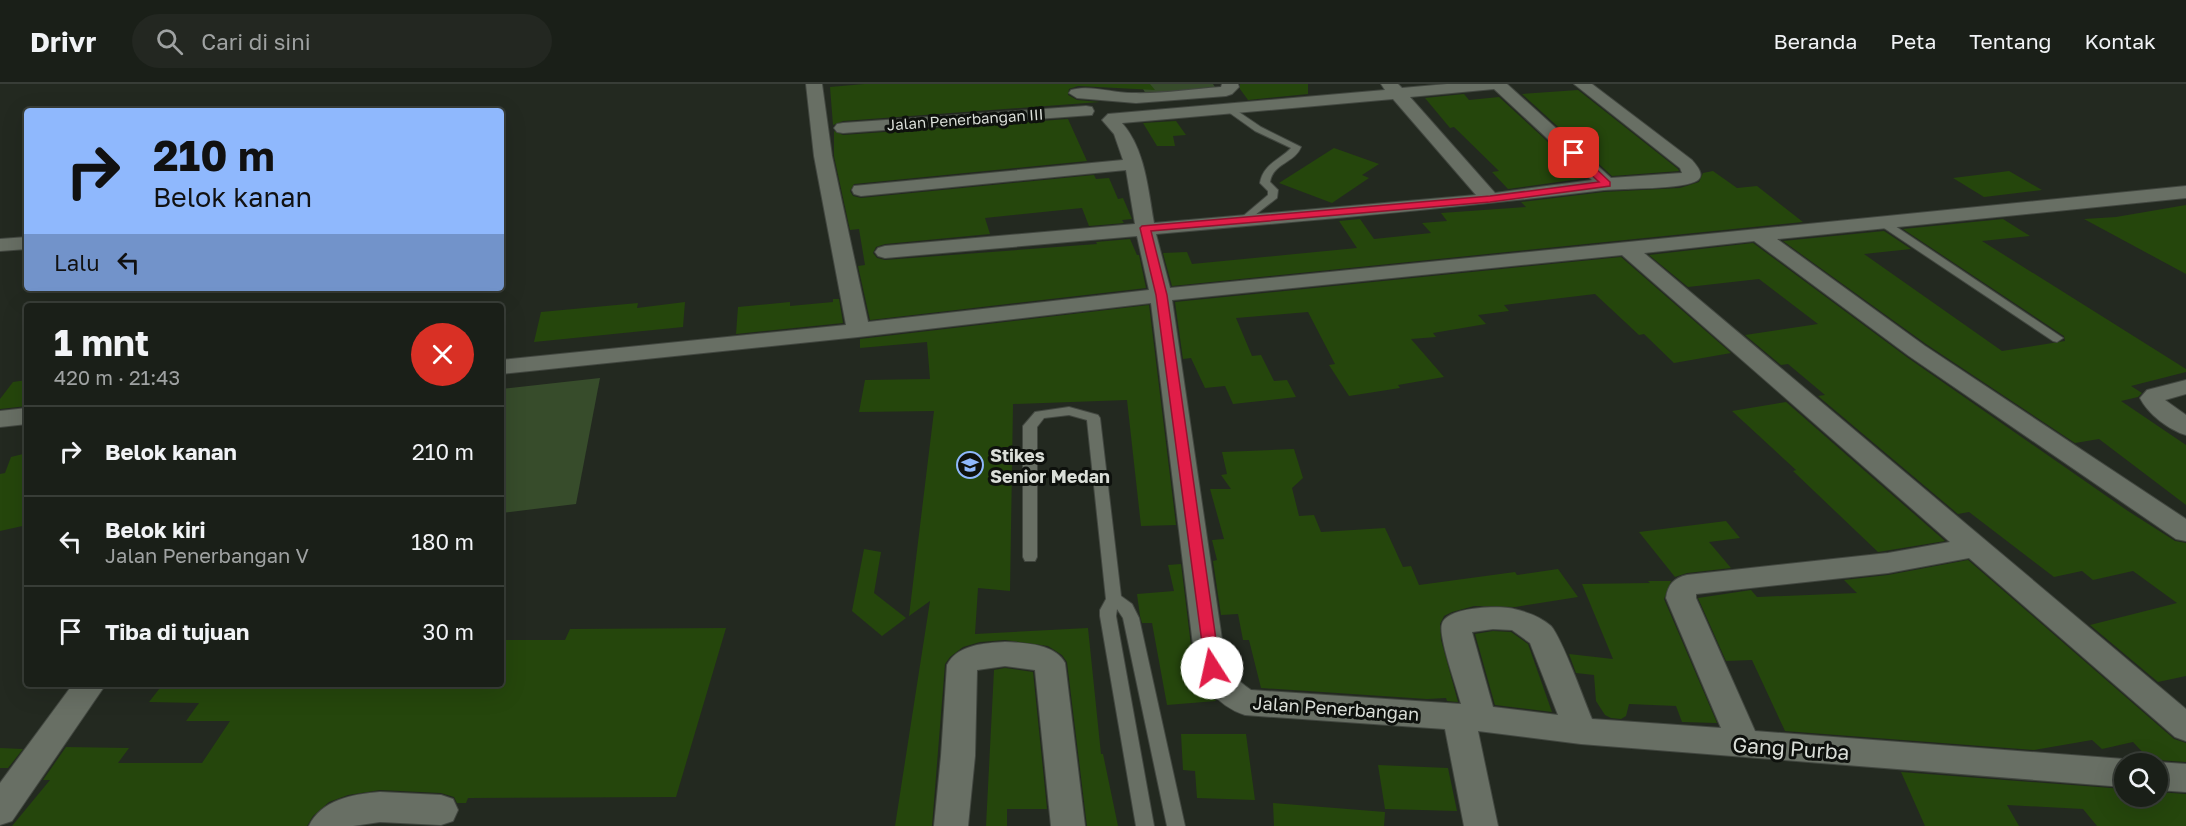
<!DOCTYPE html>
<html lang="id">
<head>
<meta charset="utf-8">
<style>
  :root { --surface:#1a1f18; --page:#232721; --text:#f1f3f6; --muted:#9fa2a2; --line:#383d37 }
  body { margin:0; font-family:"Golos Text",sans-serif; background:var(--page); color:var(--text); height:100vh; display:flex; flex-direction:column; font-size:22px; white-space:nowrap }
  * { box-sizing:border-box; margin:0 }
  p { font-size:20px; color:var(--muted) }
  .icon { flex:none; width:33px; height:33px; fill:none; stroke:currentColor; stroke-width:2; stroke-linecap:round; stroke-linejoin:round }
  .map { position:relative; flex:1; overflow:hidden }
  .side { position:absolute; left:24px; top:219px; width:480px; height:384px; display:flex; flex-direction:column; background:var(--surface); border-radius:6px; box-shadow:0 6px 24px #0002,0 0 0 2px var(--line) }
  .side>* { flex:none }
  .banner { position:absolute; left:24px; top:24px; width:480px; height:183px; border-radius:6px; box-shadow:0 6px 24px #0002,0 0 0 2px var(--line); background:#8fb8fd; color:#111; overflow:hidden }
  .controls { position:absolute; left:2114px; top:669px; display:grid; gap:12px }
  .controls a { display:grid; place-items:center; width:54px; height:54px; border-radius:50%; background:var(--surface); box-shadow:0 6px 24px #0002,0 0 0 2px var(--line); font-size:30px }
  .pin { position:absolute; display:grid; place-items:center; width:51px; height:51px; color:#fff; margin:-26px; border-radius:12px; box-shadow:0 3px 9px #0006 }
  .me { position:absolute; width:66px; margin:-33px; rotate:350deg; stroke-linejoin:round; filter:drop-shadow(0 0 4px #0008) }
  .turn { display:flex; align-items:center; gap:21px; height:126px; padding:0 30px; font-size:27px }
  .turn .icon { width:78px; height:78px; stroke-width:2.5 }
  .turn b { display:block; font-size:42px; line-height:51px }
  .then { display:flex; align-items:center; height:57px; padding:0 30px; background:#0003; gap:12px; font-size:22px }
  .round { display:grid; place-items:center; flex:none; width:63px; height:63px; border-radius:32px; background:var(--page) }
  .overview { display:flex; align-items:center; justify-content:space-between; height:102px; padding:0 30px }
  h1 { font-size:36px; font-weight:700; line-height:45px }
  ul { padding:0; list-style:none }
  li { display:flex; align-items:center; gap:18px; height:90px; padding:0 30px; border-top:2px solid var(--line) }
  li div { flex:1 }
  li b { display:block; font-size:22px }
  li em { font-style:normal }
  header { display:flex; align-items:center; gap:36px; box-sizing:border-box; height:84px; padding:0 30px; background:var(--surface); border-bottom:2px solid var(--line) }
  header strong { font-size:28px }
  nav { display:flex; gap:33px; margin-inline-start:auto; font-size:21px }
  .search { width:420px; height:54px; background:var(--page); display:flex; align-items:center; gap:15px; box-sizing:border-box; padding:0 21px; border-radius:33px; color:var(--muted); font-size:22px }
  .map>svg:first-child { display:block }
  .green { fill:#374c2b }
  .building { fill:#25460c }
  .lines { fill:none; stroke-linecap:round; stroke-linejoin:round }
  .service-casing { stroke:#424740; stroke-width:2 }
  .minor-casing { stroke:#424740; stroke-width:2 }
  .service { fill:#686f64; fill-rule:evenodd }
  .minor { fill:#686f64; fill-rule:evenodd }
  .route { fill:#e11d48; stroke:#92132f; stroke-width:1.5 }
  .labels { text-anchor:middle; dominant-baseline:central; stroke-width:6; stroke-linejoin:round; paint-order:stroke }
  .far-street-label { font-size:15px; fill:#daded8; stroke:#0e110d }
  .poi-label { font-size:18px; font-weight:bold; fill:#daded8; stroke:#0e110d; text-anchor:start }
  .street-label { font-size:18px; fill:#daded8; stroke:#0e110d }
  .near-street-label { font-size:21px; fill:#daded8; stroke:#0e110d }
</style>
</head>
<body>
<header>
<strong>Drivr</strong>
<div class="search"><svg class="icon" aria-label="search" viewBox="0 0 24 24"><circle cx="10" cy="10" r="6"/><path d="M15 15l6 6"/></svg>Cari di sini</div>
<nav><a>Beranda</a><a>Peta</a><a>Tentang</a><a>Kontak</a></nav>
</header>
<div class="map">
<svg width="2186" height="742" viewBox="0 0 2186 742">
  <rect width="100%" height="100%" fill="#232920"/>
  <g class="green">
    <path d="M1140 0H1213L1215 3 1146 10Z"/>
    <path d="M600 294 576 420 501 429V305Z"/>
  </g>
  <g class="building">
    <path d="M864 0H1150L1155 6 1078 2 1069 5 1068 11 1077 16 1100 18 843 37 833 41 830 3Z"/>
    <path d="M1240 0H1308V10L1248 16 1240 5Z"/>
    <path d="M1578 6 1678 85 1679 87 1612 92 1522 10Z"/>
    <path d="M1464 10 1469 16 1499 13 1587 94 1508 105 1492 88 1499 87 1454 43 1450 44 1425 14Z"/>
    <path d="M1068 35 1087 77 854 100 850 107 853 112 861 114 1094 91 1096 95 1109 94 1118 115 1123 114 1132 135 1122 136 1124 139 1089 142 1082 124 985 134 990 150 885 160 876 163 873 169 877 174 885 176 1097 160 1096 158 1130 155 1137 171H1139L1146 204 870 236 858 182 865 181 859 145 850 146 834 72V47L843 51Z"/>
    <path d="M1176 37 1186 51 1173 52 1175 62H1157L1143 39Z"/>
    <path d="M1334 64 1379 80 1362 91 1369 94 1332 119 1279 99Z"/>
    <path d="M1713 87 1737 104 1757 102 1803 138 1172 202 1163 169 1187 168 1192 180 1357 164 1339 137 1360 135 1374 155 1431 149 1422 139 1447 137 1441 129 1526 123 1521 118 1604 108 1680 104 1699 98 1703 89Z"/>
    <path d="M2009 87 2042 106 1984 113 1953 94Z"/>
    <path d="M2186 121V190L2084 135 2116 133Z"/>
    <path d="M2003 135 2030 152 1982 157 2186 285V288L2131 302 2142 309 2138 313 2121 317 2186 361V421L2099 355 2075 359 1926 260 1783 157 1884 147 1911 165 1864 170 2002 267 2065 257 2064 252 1903 145Z"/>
    <path d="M1753 159 1908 274 2128 427 2175 457 2186 459V592L2158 598 2090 541 2177 519 2133 487 2093 496 2082 487 2054 493 1969 428 1958 430 1818 312 1825 311 1788 280 1781 281 1745 251 1818 240 1759 195 1688 203 1649 171Z"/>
    <path d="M1621 173 1731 269 1674 279 1644 250 1639 251 1595 210 1504 221 1509 227 1478 231 1486 240 1433 249 1436 253 1411 255 1444 293 1398 301 1400 304 1349 312 1329 281 1335 280 1308 228 1236 234 1252 272 1261 271 1274 297 1287 296 1296 313 1233 320 1225 302 1205 304 1191 274 1183 275 1175 218Z"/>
    <path d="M833 215H839L843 239 736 250 738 223 790 218V222L833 218Z"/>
    <path d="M685 218 683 243 534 258 541 228 638 219 637 224Z"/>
    <path d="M1149 221 1176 441 1141 442 1127 316 1013 320 1010 507 978 504 975 550 1088 544 1101 670H1103L1118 742H1087L1067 578 1062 571 1048 562 1005 556 980 558 963 563 950 573 945 580 932 742H895L930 517 909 532 934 327 859 328 865 296 930 295 927 258 860 264V255Z"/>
    <path d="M27 296V322L0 325V315L13 298Z"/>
    <path d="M1786 318 1945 457 1878 468 1793 387 1796 386 1732 327Z"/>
    <path d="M1294 365 1303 394 1292 404 1299 432 1314 431 1321 448 1385 444 1403 483 1411 482 1419 501 1515 488 1517 491 1558 485 1578 513 1515 523 1474 522 1452 528 1444 532 1440 540 1441 556 1458 618 1447 617 1446 614 1427 615 1261 604 1249 556H1243L1238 530 1221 531 1213 477 1217 476 1212 456 1224 455 1210 405H1231L1221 391 1227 390 1222 368Z"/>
    <path d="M27 369V441L0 447V390L5 389 11 373Z"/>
    <path d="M1726 437 1740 454 1709 458 1731 484 1687 489 1675 493 1639 448Z"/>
    <path d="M864 465 881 468 874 509 906 534 882 552 852 527Z"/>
    <path d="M1968 476 2174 655 2186 659V678L2157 676 2152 678 2133 658 2102 665 2092 656 2034 666 1785 647 1752 576 1726 577 1698 514 1751 506 1757 513 1857 509 1844 496 1888 491Z"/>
    <path d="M1181 480 1192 570 1203 600 1216 617 1167 621 1152 539H1142L1140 532 1137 510 1174 507 1168 481Z"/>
    <path d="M1648 497H1671L1664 515 1717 639 1682 638 1676 622 1629 620 1626 632 1621 635 1611 634 1605 631 1596 617 1594 591 1576 589 1569 570 1613 575 1582 500 1650 499Z"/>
    <path d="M726 544 676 713 468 714 466 719H457L454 713 441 709 380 706 348 711 329 718 313 732 307 742H12L50 696H43L66 663 129 664 118 679H202L230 637H186L199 619 149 618 163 600H501V556H565L570 545Z"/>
    <path d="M1493 547 1511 548 1528 560 1552 628 1495 621 1475 550Z"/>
    <path d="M1005 584 1033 588 1047 725H1007V742H986L994 586Z"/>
    <path d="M1181 650H1246L1255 716 1197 714 1195 687 1183 686Z"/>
    <path d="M0 664 23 665 8 684H0Z"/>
    <path d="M1378 681 1448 684 1457 727 1385 725Z"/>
    <path d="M1901 688 2124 705V712H2157V708L2186 710V742H2097L2083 725 2007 721 2019 742H1925Z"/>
    <path d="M1273 719 1385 728 1384 742H1274Z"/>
  </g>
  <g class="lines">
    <defs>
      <g id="service">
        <path d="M1230 22 1261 43 1301 63C1295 79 1273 79 1270 98L1278 106 1277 114 1246 138 1242 137V133L1268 111V107L1260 99C1263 80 1280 76 1291 64L1255 47 1227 27 1226 25Z"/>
        <path d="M1882 135 1886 136 2063 254 2057 258 2053 257 1878 140 1877 138Z"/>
        <path d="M1069 323 1098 331 1100 334 1121 512 1132 520 1139 534 1185 742H1167L1123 534 1117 525 1116 532 1154 742H1136L1100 532V526L1106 515 1087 336 1069 331 1044 334 1037 343V473L1035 477H1025L1023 473V342L1035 328Z"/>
      </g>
      <g id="minor">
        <path d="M806 0H822L832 72 868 238 1149 206 1137 152 885 174 878 172 875 168 878 164 885 162 1135 140 1126 86 861 112 854 110 852 106 854 102 1123 76 1114 50 1102 36 1108 30 1385 6 1381 0H1398L1402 4 1447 0H1507L1611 94 1682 89 1680 84 1574 0H1592L1692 76C1696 81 1705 90 1698 96 1684 106 1623 104 1604 106 1455 124 1306 137 1156 150L1170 204 2186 102V114L1777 155 1925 262 2186 435V457L2176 455 1909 272 1754 157 1644 169 2186 625V657L2175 653 1969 474 1888 489 1696 510V514L1755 647 2124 675 2136 680H2124V703L1581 660 1478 647 1498 742H1464L1445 645 1245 631C1215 621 1201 598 1194 569L1151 219 858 253 501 290V276L846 241 814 72ZM1494 5 1592 96 1495 109 1410 13ZM1393 15 1476 111 1154 139C1148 105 1145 65 1122 39ZM1622 171 1950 458 1888 469 1687 491C1674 494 1668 500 1666 514L1721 644 1592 635C1584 616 1562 554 1551 542 1541 533 1527 528 1514 525 1499 521 1446 523 1442 540 1438 552 1457 604 1461 620L1251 606C1236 596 1229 587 1224 569L1172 216ZM1493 545 1512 546 1530 559 1558 631 1493 623 1472 548Z"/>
        <path d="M1222 0H1238L1239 3 1232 10 1226 12 1136 19 1077 14 1069 9 1071 6C1091 1 1112 9 1132 9 1162 10 1192 5 1221 3Z"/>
        <path d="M1086 22 1092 23 1094 27 1092 31 843 49 837 48 834 44 837 40 843 39Z"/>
        <path d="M27 153V165L0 167V155Z"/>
        <path d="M2186 296V310L2165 316 2186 331V351C2169 346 2148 330 2140 314L2147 306Z"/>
        <path d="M27 324V340L0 343V327Z"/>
        <path d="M1005 558C1025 559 1055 560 1065 579L1085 742H1051L1035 586 1005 582 977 586 975 672 968 742H934L941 672 947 581C957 561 984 559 1005 558Z"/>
        <path d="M73 600H106L12 737 0 741V699Z"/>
        <path d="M2157 678 2186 680V708L2157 706V680H2152Z"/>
        <path d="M380 708 441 711 453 715 458 726 453 737 441 741 380 738 353 742H309C321 716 353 710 380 708Z"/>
      </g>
    </defs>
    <use href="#service" class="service-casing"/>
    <use href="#minor" class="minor-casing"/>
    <use href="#service" class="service"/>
    <use href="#minor" class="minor"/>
  </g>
  <path class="route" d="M1570 67H1577L1610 98V102L1490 118 1151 147 1167 211 1220 584 1218 589 1212 590 1206 589 1156 211 1140 144 1142 142 1490 112 1599 98 1570 71Z"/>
  <defs>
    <symbol id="university-ring" viewBox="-11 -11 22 22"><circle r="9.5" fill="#0e110d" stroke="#8fb8fd" stroke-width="1.5"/><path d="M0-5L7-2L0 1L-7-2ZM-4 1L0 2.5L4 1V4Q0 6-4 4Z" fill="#8fb8fd"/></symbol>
  </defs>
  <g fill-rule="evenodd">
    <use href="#university-ring" x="955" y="366" width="30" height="30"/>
  </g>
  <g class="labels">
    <g class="far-street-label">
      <text transform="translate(965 35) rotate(-4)">Jalan Penerbangan III</text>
    </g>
    <g class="poi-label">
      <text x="990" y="371">Stikes<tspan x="990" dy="21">Senior Medan</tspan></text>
    </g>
    <g class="street-label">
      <text transform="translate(1336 624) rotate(4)">Jalan Penerbangan</text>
    </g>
    <g class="near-street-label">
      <text transform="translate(1791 664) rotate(4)">Gang Purba</text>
    </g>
  </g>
</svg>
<div class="controls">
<a><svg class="icon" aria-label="search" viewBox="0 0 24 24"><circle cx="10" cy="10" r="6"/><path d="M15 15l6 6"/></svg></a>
</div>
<div class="pin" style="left:1574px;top:69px;background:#d93025"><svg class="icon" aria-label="arrive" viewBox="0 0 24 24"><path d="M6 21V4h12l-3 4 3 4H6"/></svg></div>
<svg class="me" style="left:1212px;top:584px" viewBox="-20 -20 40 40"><circle r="19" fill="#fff"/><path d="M0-13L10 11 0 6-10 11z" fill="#e11d48"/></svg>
<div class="banner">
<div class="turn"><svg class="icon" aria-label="right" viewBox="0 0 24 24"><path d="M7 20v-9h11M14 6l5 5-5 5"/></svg><div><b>210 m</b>Belok kanan</div></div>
<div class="then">Lalu<svg class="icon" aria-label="left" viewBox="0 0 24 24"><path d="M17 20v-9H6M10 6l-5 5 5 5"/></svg></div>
</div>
<section class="side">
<div class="overview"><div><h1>1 mnt</h1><p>420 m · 21:43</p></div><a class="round" style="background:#d93025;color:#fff"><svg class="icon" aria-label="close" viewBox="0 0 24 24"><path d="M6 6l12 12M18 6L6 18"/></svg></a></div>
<ul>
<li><svg class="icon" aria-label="right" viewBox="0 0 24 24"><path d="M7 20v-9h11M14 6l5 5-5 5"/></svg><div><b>Belok kanan</b></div><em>210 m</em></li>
<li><svg class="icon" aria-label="left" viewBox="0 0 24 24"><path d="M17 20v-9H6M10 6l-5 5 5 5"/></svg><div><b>Belok kiri</b><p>Jalan Penerbangan V</p></div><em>180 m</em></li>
<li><svg class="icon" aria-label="arrive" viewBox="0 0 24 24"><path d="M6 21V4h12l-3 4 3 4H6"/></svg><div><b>Tiba di tujuan</b></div><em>30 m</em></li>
</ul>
</section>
</div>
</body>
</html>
